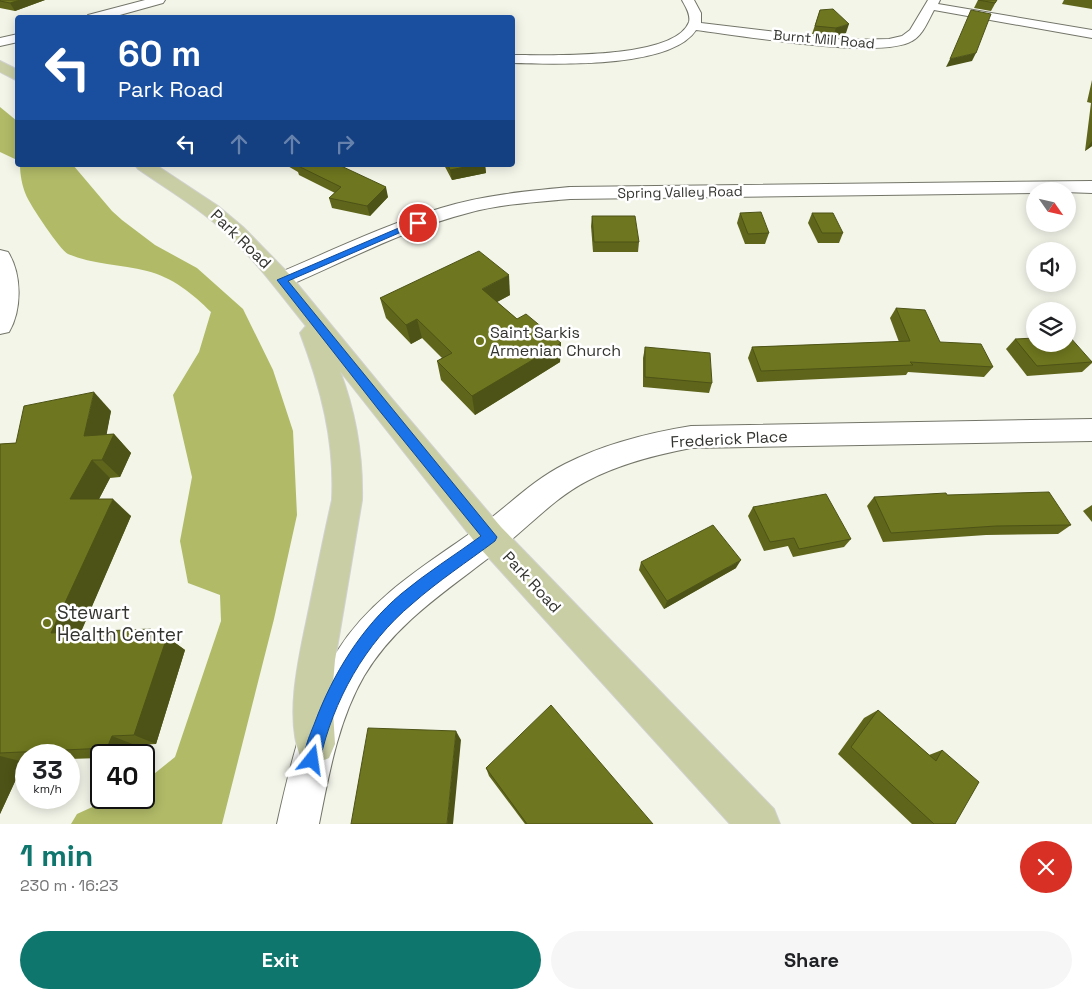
<!DOCTYPE html>
<html lang="en">
<head>
<meta charset="utf-8">
<style>
  :root { --surface:#fff; --page:#f6f6f6; --text:#202124; --muted:#757577; --accent:#0f766e }
  body { margin:0; font-family:"Space Grotesk",sans-serif; background:var(--page); color:var(--text); height:100vh; display:flex; flex-direction:column; font-size:19px; white-space:nowrap }
  * { box-sizing:border-box; margin:0 }
  p { font-size:16px; color:var(--muted) }
  .icon { flex:none; width:28px; height:28px; fill:none; stroke:currentColor; stroke-width:2; stroke-linecap:round; stroke-linejoin:round }
  .map { position:relative; height:824px; overflow:hidden }
  .side { display:flex; flex-direction:column; background:var(--surface); flex:1 }
  .side>* { flex:none }
  .guide { position:absolute; left:15px; top:15px; width:500px; height:152px; border-radius:5px; box-shadow:0 2px 12px #0003; background:#1a4fa0; color:#fff; overflow:hidden }
  .needle { width:32px; rotate:124deg }
  .controls { position:absolute; left:1026px; top:182px; display:grid; gap:10px }
  .controls a { display:grid; place-items:center; width:50px; height:50px; border-radius:50%; background:var(--surface); box-shadow:0 2px 12px #0003; font-size:25px }
  .speed { position:absolute; left:15px; top:744px; display:flex; gap:10px; font-size:25px; font-weight:700; text-align:center }
  .speed>* { display:grid; place-content:center; width:65px; height:65px; border-radius:50%; background:var(--surface); box-shadow:0 2px 12px #0003; line-height:1 }
  .speed small { font-size:12px; font-weight:400 }
  .speed .limit { border:2px solid #111; border-radius:8px; background:#fff; color:#111 }
  .pin { position:absolute; display:grid; place-items:center; width:42px; height:42px; color:#fff; margin:-21px; border:2px solid #fff; border-radius:50%; box-shadow:0 1px 5px #0007 }
  .me { position:absolute; width:55px; margin:-28px; rotate:15deg; stroke-linejoin:round; filter:drop-shadow(0 0 4px #0008) }
  .turn { display:flex; align-items:center; gap:18px; height:105px; padding:0 20px; font-size:22px }
  .turn .icon { width:65px; height:65px; stroke-width:2.5 }
  .turn b { display:block; font-size:35px; line-height:42px }
  .lanes { display:flex; align-items:center; height:48px; padding:0 20px; background:#0003; justify-content:center; gap:25px; direction:ltr }
  .lanes .off { opacity:.35 }
  .round { display:grid; place-items:center; flex:none; width:52px; height:52px; border-radius:26px; background:var(--page) }
  .head { display:flex; align-items:center; justify-content:space-between; height:85px; padding:0 20px }
  h1 { font-size:30px; font-weight:700; line-height:38px; color:var(--accent) }
  .cta { display:flex; gap:10px; margin-top:auto; padding:10px 20px }
  .cta a { flex:1; height:58px; border-radius:30px; background:var(--accent); color:#fff; font-size:20px; font-weight:700; line-height:58px; text-align:center }
  .cta a+a { background:var(--page); color:var(--text) }
  .map>svg:first-child { display:block }
  .forest { fill:#b0ba67 }
  .lines { fill:none; stroke-linecap:round; stroke-linejoin:round }
  .minor-casing { stroke:#737569; stroke-width:2 }
  .major-casing { stroke:#d2d2d1; stroke-width:2 }
  .minor { fill:#fff; fill-rule:evenodd }
  .major { fill:#c9cea5; fill-rule:evenodd }
  .wall { fill:#5f651b }
  .shaded-wall { fill:#4d5316 }
  .building { fill:#6e761f; stroke:#4d5316 }
  .route { fill:#1a73e8; stroke:#114b97 }
  .poi-dot { fill:#6b731b; stroke:#fff; stroke-width:2 }
  .labels { text-anchor:middle; dominant-baseline:central; stroke-width:5; stroke-linejoin:round; paint-order:stroke }
  .far-street-label { font-size:14px; fill:#33332f; stroke:#fff }
  .street-label { font-size:16px; fill:#33332f; stroke:#fff }
  .poi-label { font-size:16px; fill:#33332f; stroke:#fff; text-anchor:start }
  .near-poi-label { font-size:19px; fill:#33332f; stroke:#fff; text-anchor:start }
</style>
</head>
<body>
<div class="map">
<svg width="1092" height="824" viewBox="0 0 1092 824">
  <rect width="100%" height="100%" fill="#f3f5e9"/>
  <g class="forest">
    <path d="M0 107 17 121V160L0 152Z"/>
    <path d="M20 165H73L112 211 122 220 155 245 197 268 243 309 273 370 293 431 297 515 274 619 222 824H71L77 814 112 798H144V782L175 757 221 621 220 595 188 583 180 541 192 477 173 395 199 352 211 312C193 294 172 277 147 271 121 264 93 265 68 254 60 250 30 205 26 195 22 186 20 174 20 165Z"/>
  </g>
  <g class="lines">
    <defs>
      <g id="minor">
        <path d="M145 0H165L163 3 109 18H87L88 15Z"/>
        <path d="M682 0H694L701 13V23L845 40 889 39 902 36 910 30 928 0H940L938 4 1092 30V38L934 10C928 21 923 35 912 41 881 60 738 35 696 30 671 69 555 64 512 63V55C547 55 675 60 689 22 691 14 685 6 682 0Z"/>
        <path d="M18 34V42L0 46V38Z"/>
        <path d="M1092 181V193L1035 191V193L570 199C536 202 501 204 468 213 406 229 348 260 290 285L282 287 274 285 271 280 274 275C329 252 384 225 441 208 483 195 527 191 570 187Z"/>
        <path d="M0 250 8 252C22 274 22 310 9 332L0 334Z"/>
        <path d="M1092 419V441L691 448C655 455 619 464 587 481 558 496 535 520 510 541 458 584 399 617 364 676 338 721 329 774 319 824H277C290 765 305 702 338 650 374 593 433 561 486 522 512 502 535 479 565 464 604 444 648 433 691 426Z"/>
      </g>
      <g id="major">
        <path d="M0 61 18 70V81L0 72Z"/>
        <path d="M135 165H156L218 206 243 227 290 275 392 399 501 527 774 809 780 824H730L479 547 340 371C356 413 363 455 362 500L335 660 332 695 335 744 329 758 315 764 301 758C283 715 301 649 310 604 317 570 324 535 332 500 335 441 321 388 300 333L306 326C281 295 257 262 228 235 201 209 168 190 138 169Z"/>
      </g>
    </defs>
    <use href="#minor" class="minor-casing"/>
    <use href="#major" class="major-casing"/>
    <use href="#minor" class="minor"/>
    <use href="#major" class="major"/>
  </g>
  <g class="wall">
    <path d="M0 0H45L15 11 0 8Z"/>
    <path d="M978 0H997L991 11 974 8Z"/>
    <path d="M1064 0H1092V9L1062 4Z"/>
    <path d="M820 10 846 33 833 37 812 34Z"/>
    <path d="M1092 80V146L1085 151 1091 103 1087 102Z"/>
    <path d="M286 165H339L388 197 370 216 332 208 329 198 335 193 299 175 298 172Z"/>
    <path d="M444 165H485L486 173 452 180Z"/>
    <path d="M740 213 769 233 765 244H745L737 223Z"/>
    <path d="M812 213 843 233 839 243H818L808 223Z"/>
    <path d="M592 216 639 242 638 252H593L591 226Z"/>
    <path d="M510 295 497 302 517 319 561 343 560 362 475 415 441 380 437 361 442 358 422 338 411 344 386 318 380 298Z"/>
    <path d="M896 308 940 342 993 367 984 377 908 372 906 375 757 382 748 358 752 347 899 342 890 318Z"/>
    <path d="M1015 339 1092 361V363L1082 372 1027 376 1006 349Z"/>
    <path d="M645 347 712 383 709 393 643 387V358Z"/>
    <path d="M111 411 106 435 114 434 131 453 120 477 110 478 99 499 131 516 81 631 167 637 185 650 156 744 135 745 131 755H101V758L69 759V755H26V762H24L0 814V444L16 443Z"/>
    <path d="M874 497 1071 525 1058 534 986 535 883 542 867 506Z"/>
    <path d="M1092 505V522L1083 511Z"/>
    <path d="M753 507 851 539 844 547 793 557 788 546 764 551 748 516Z"/>
    <path d="M641 562 736 568 664 609 639 570Z"/>
    <path d="M878 710 929 755 942 750 955 824H912L838 754 864 718Z"/>
    <path d="M486 768 653 824H525L489 776Z"/>
  </g>
  <g class="shaded-wall">
    <path d="M20 0H45L15 11 10 3Z"/>
    <path d="M849 24 846 33 833 37 836 28Z"/>
    <path d="M976 53 972 61 946 67 950 59Z"/>
    <path d="M1092 141V146L1085 151Z"/>
    <path d="M475 165H485L486 173 452 180 450 170Z"/>
    <path d="M386 187 388 197 370 216 367 206Z"/>
    <path d="M509 275 510 295 484 309 482 289Z"/>
    <path d="M417 319 422 338 411 344 406 325Z"/>
    <path d="M561 343 560 362 475 415 472 396Z"/>
    <path d="M94 392 111 411 103 454 84 436Z"/>
    <path d="M114 434 131 453 120 477 102 460Z"/>
    <path d="M92 460 110 478 90 516 70 499Z"/>
    <path d="M113 499 131 516 75 646 51 633Z"/>
    <path d="M741 560 736 568 664 609 667 601Z"/>
    <path d="M151 629 166 639 167 637 185 650 156 744 134 735 148 637Z"/>
    <path d="M456 731 461 740 453 824H447Z"/>
    <path d="M112 736 135 745 131 755H128L107 748Z"/>
    <path d="M0 756 24 762 0 814Z"/>
  </g>
  <g class="building">
    <path d="M0 0H20L10 3 0 1Z"/>
    <path d="M978 0H997L995 3Z"/>
    <path d="M833 9 849 24 836 28 815 26 820 10Z"/>
    <path d="M971 10 991 14 976 53 950 59Z"/>
    <path d="M296 165H339L386 187 367 206 329 198 341 187Z"/>
    <path d="M448 165H475L450 170Z"/>
    <path d="M761 212 769 233 748 234 740 213Z"/>
    <path d="M812 213H833L843 233H822Z"/>
    <path d="M592 216H635L639 242H594Z"/>
    <path d="M479 251 509 275 482 289 517 319 526 314 561 343 472 396 437 361 452 353 417 319 406 325 380 298Z"/>
    <path d="M896 308 925 310 940 342 981 344 993 367 910 362 913 365 761 371 752 347 910 341Z"/>
    <path d="M1068 336H1069L1092 362 1037 366 1015 339 1035 338V344H1068Z"/>
    <path d="M645 347 710 353 712 383 645 377Z"/>
    <path d="M94 392 84 436 114 434 102 460H92L70 499H113L51 633 151 629 148 637H167L134 735 112 736 107 748 0 753V444L16 443 24 406Z"/>
    <path d="M1049 492 1071 525 996 526 891 533 874 497 946 493 947 495Z"/>
    <path d="M826 494 851 539 799 549 794 538 770 542 753 507Z"/>
    <path d="M713 525 741 560 667 601 641 562Z"/>
    <path d="M551 705 653 824H527L486 768Z"/>
    <path d="M878 710 936 761 942 750 979 782 955 824H934L851 747Z"/>
    <path d="M368 728 456 731 447 824H351Z"/>
  </g>
  <path class="route" d="M415 221 422 223 288 281 497 537 495 541C467 562 438 581 412 604 365 643 333 701 320 760L318 766 312 768 306 766C301 753 310 735 315 722 333 674 361 628 401 594 426 573 455 555 481 536L378 409 277 280Z"/>
  <g class="poi-dot">
    <circle cx="480" cy="341" r="5"/>
    <circle cx="47" cy="623" r="5"/>
  </g>
  <g class="labels">
    <g class="far-street-label">
      <text transform="translate(824 39) rotate(5)">Burnt Mill Road</text>
      <text transform="translate(680 192) rotate(-1)">Spring Valley Road</text>
    </g>
    <g class="street-label">
      <text transform="translate(241 239) rotate(44)">Park Road</text>
      <text transform="translate(729 439) rotate(-3)">Frederick Place</text>
      <text transform="translate(532 582) rotate(47)">Park Road</text>
    </g>
    <g class="poi-label">
      <text x="490" y="332">Saint Sarkis<tspan x="490" dy="18">Armenian Church</tspan></text>
    </g>
    <g class="near-poi-label">
      <text x="57" y="612">Stewart<tspan x="57" dy="22">Health Center</tspan></text>
    </g>
  </g>
</svg>
<div class="controls">
<a><svg class="needle" viewBox="-14 -14 28 28"><path d="M0-13l5 13h-10z" fill="#e53935"/><path d="M0 13l5-13h-10z" fill="#757577"/></svg></a>
<a><svg class="icon" aria-label="sound" viewBox="0 0 24 24"><path d="M4 9h4l5-4v14l-5-4H4zM17 9q2 3 0 6"/></svg></a>
<a><svg class="icon" aria-label="layers" viewBox="0 0 24 24"><path d="M12 4l9 5-9 5-9-5zM3 14l9 5 9-5"/></svg></a>
</div>
<div class="speed"><div>33<small>km/h</small></div><div class="limit">40</div></div>
<div class="pin" style="left:418px;top:223px;background:#d93025"><svg class="icon" aria-label="arrive" viewBox="0 0 24 24"><path d="M6 21V4h12l-3 4 3 4H6"/></svg></div>
<svg class="me" style="left:312px;top:760px" viewBox="-20 -20 40 40"><path d="M0-17L14 15 0 8-14 15z" fill="#1a73e8" stroke="#fff" stroke-width="4"/></svg>
<div class="guide">
<div class="turn"><svg class="icon" aria-label="left" viewBox="0 0 24 24"><path d="M17 20v-9H6M10 6l-5 5 5 5"/></svg><div><b>60 m</b>Park Road</div></div>
<div class="lanes"><svg class="icon" aria-label="left" viewBox="0 0 24 24"><path d="M17 20v-9H6M10 6l-5 5 5 5"/></svg><svg class="icon off" aria-label="ahead" viewBox="0 0 24 24"><path d="M12 20V5M6 11l6-6 6 6"/></svg><svg class="icon off" aria-label="ahead" viewBox="0 0 24 24"><path d="M12 20V5M6 11l6-6 6 6"/></svg><svg class="icon off" aria-label="right" viewBox="0 0 24 24"><path d="M7 20v-9h11M14 6l5 5-5 5"/></svg></div>
</div>
</div>
<section class="side">
<div class="head"><div><h1>1 min</h1><p>230 m · 16:23</p></div><a class="round" style="background:#d93025;color:#fff"><svg class="icon" aria-label="close" viewBox="0 0 24 24"><path d="M6 6l12 12M18 6L6 18"/></svg></a></div>
<div class="cta"><a>Exit</a><a>Share</a></div>
</section>
</body>
</html>
